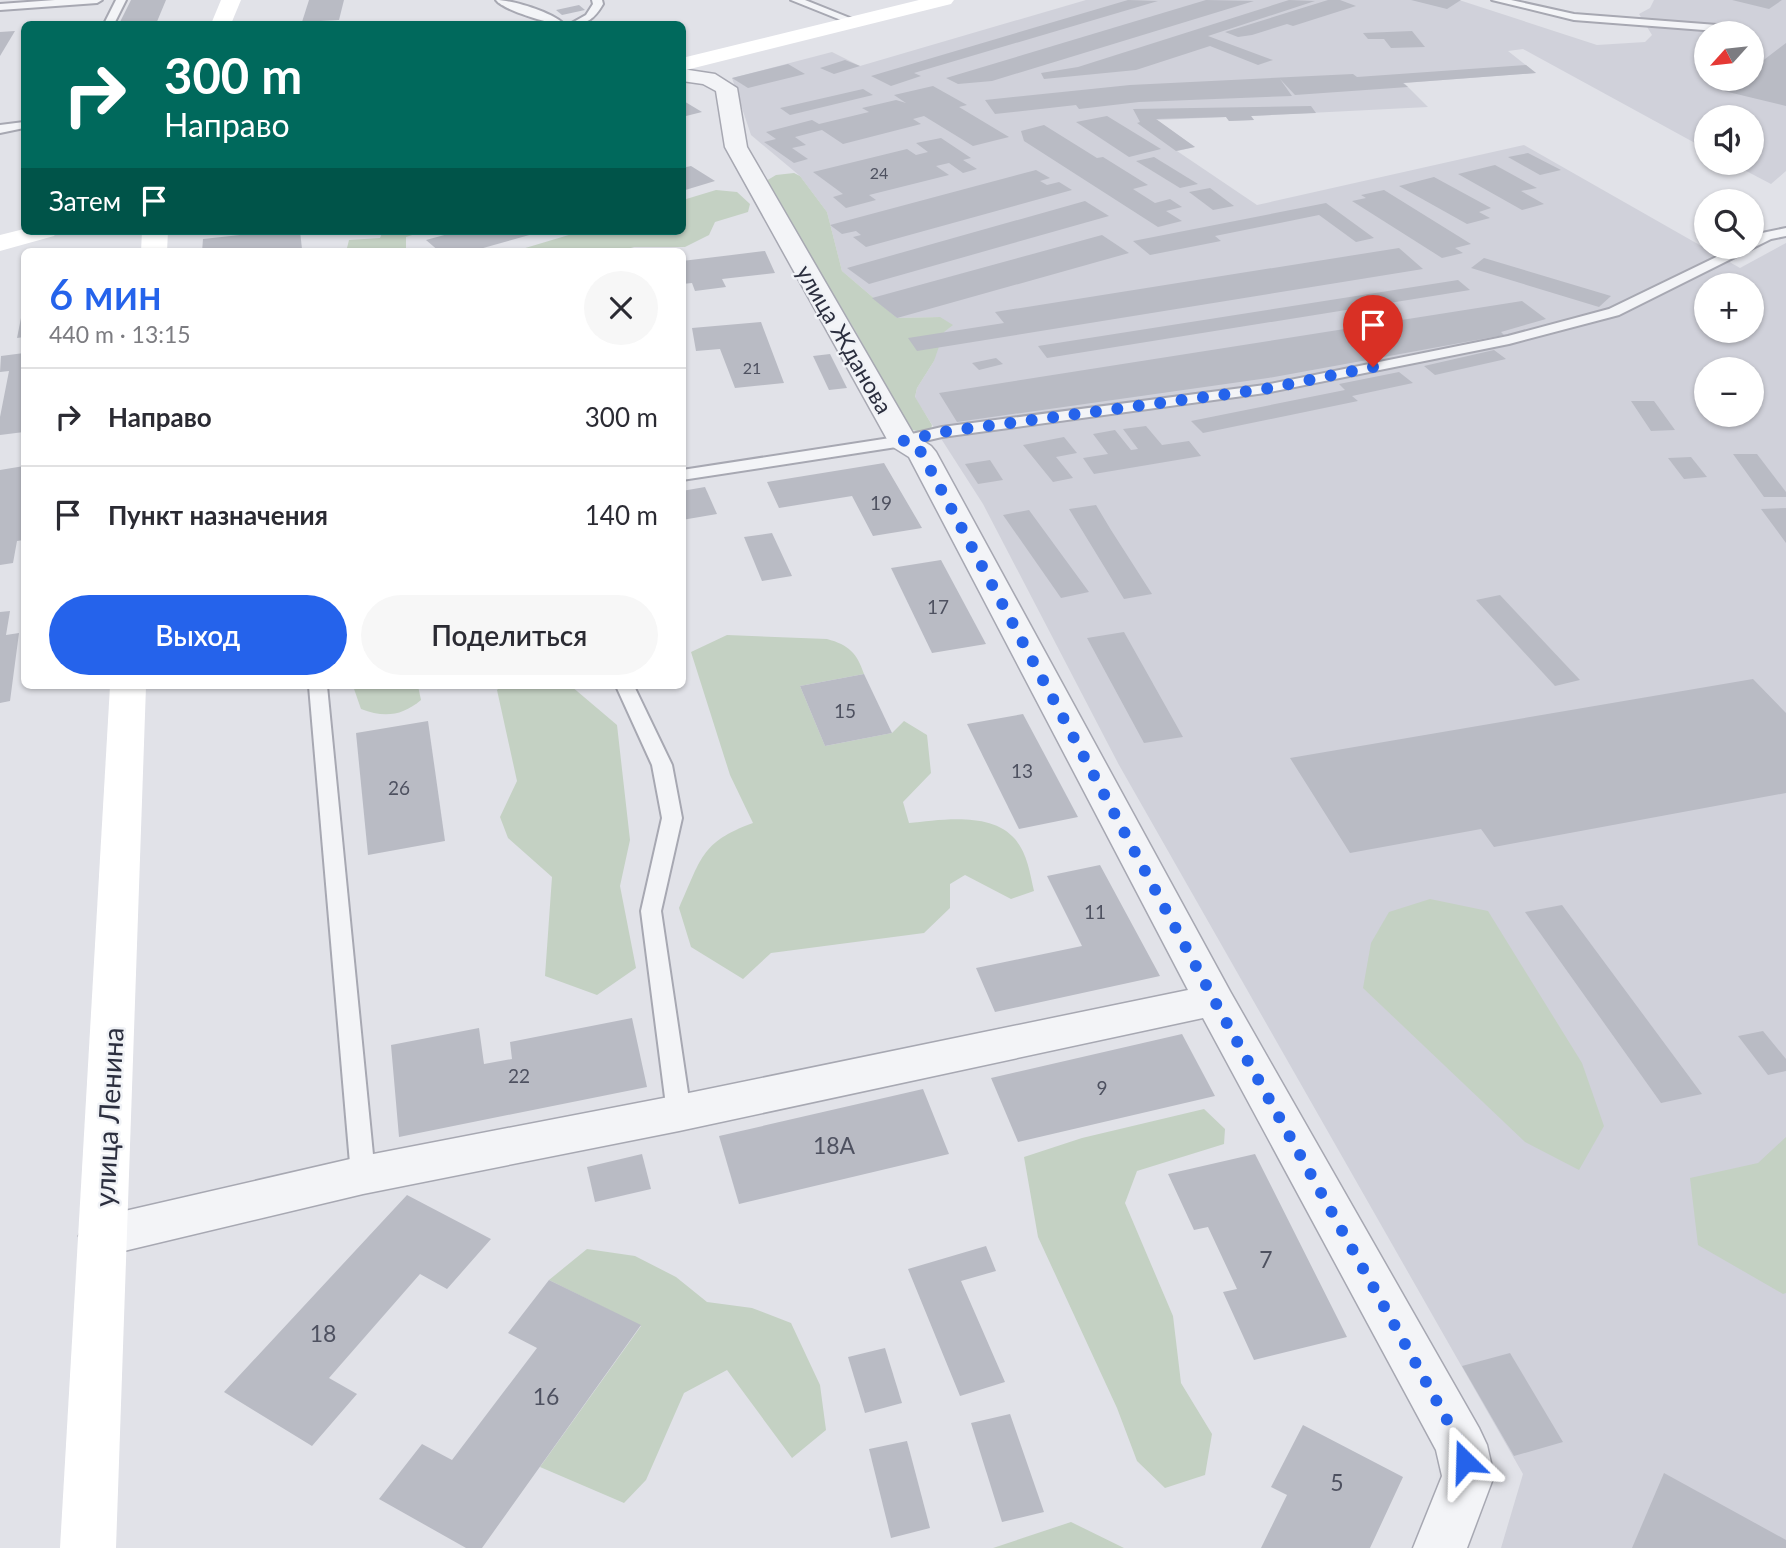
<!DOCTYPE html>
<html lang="ru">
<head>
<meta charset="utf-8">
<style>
  :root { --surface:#fff; --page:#f7f7f7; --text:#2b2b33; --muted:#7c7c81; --line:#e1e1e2; --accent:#2563eb }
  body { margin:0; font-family:Lato,sans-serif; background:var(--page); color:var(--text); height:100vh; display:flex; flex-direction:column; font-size:26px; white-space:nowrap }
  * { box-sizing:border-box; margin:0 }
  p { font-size:23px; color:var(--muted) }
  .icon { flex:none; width:38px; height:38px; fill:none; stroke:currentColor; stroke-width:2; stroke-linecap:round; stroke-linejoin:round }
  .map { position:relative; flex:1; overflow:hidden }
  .details { position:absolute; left:21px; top:248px; width:665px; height:441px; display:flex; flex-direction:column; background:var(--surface); border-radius:10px; box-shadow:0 2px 5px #0004 }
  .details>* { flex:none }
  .banner { position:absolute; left:21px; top:21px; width:665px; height:214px; border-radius:10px; box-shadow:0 2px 5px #0004; background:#00695c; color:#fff; overflow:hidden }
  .needle { width:46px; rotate:243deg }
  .tools { position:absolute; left:1694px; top:21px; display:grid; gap:14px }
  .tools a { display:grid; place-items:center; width:70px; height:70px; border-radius:50%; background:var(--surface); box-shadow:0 2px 5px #0004; font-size:35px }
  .pin { position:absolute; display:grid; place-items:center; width:60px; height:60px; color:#fff; margin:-72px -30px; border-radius:50% 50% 50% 0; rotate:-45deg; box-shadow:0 0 7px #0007 }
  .pin .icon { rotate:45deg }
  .me { position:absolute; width:77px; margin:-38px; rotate:338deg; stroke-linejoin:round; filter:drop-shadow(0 0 5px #0008) }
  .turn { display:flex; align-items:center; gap:24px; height:147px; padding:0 28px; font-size:32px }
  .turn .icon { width:91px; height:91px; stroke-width:2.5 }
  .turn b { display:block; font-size:49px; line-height:60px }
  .then { display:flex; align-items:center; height:66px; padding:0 28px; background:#0003; gap:14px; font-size:26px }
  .round { display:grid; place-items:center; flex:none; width:74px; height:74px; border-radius:37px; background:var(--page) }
  .head { display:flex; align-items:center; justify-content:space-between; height:119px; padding:0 28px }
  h1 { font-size:42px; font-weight:600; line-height:52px; color:var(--accent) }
  .action { display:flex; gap:14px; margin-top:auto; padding:14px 28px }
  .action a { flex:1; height:80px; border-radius:42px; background:var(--accent); color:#fff; font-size:28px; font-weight:600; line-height:80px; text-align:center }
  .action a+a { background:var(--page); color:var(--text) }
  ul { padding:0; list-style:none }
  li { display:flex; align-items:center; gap:21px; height:98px; padding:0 28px; border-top:2px solid var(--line) }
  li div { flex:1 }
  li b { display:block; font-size:26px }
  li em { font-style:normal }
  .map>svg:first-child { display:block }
  .built { fill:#d0d1da; fill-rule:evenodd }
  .green { fill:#c4d1c3 }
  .building { fill:#b9bbc4 }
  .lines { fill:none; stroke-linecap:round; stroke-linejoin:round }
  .lane-casing { stroke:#a7a8b2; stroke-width:4 }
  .street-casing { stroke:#a7a8b2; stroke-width:3 }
  .lane { fill:#f3f4f7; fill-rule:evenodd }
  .street { fill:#f3f4f7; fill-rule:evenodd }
  .secondary { fill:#fff; fill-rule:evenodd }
  .route { stroke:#2563eb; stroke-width:12; stroke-dasharray:0 21.6 }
  .labels { text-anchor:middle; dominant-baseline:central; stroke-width:5; stroke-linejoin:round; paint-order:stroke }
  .far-number-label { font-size:16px; fill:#4e5160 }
  .number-label { font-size:19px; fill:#4e5160 }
  .street-label { font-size:23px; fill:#2b2e3e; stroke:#f0f2f6 }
  .near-number-label { font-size:23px; fill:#4e5160 }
  .near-street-label { font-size:28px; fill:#2b2e3e; stroke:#f0f2f6 }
</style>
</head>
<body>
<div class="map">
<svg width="1786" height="1548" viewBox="0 0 1786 1548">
  <rect width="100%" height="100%" fill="#e1e2e8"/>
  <path class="built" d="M1086 0H1459L1597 45 1645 42 1652 35 1639 14 1650 8 1654 0H1786V171L1771 184 1731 163H1752V117H1706V149L1523 49 1508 51 1536 73 1404 83 1428 107 1251 116 1254 120 1229 121 1226 117 1157 120 1195 147 1177 151 1257 205 1524 145 1740 268 1786 243V1548H1501L1523 1474 1119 765 983 504 915 398 917 388 934 361 940 317 897 318 842 271 827 212 800 176 751 135 732 78 832 52 860 66ZM1706 33H1752V79H1706ZM1706 285H1752V331H1706ZM1706 369H1752V415H1706Z"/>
  <g class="green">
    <path d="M794 173 800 176 827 212 842 271 897 318 940 317 953 325 944 332 934 361 917 388 915 397 932 425 931 429C910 437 902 422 890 408L894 398 871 372 868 354 856 332 766 181 776 175Z"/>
    <path d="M716 190 737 192 750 204 748 212 715 222 709 235 685 247H634L618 252H525L522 249 582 231H682L683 200Z"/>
    <path d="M383 231H425L406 237V252H346L349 240 380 238Z"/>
    <path d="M727 635 827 639C849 645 857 653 864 674L800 686 825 746 892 733 904 721 927 735 931 773 903 802 909 823C940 820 991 811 1015 839 1027 853 1030 873 1034 891L1011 899 965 875 950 884V908L924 933 771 953 743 979 691 947 679 908C701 860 700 842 753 823L730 775 691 652Z"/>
    <path d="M353 686H418L421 700C402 716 384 718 361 709Z"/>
    <path d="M501 686H571L617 725 630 840 620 886 636 968 597 995 545 976 552 877 508 838 500 817 517 781 497 690Z"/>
    <path d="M1430 899 1488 911 1582 1063 1604 1126 1579 1170 1525 1142 1363 988 1371 943 1389 912Z"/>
    <path d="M1204 1109 1225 1129 1224 1144 1137 1171 1125 1203 1173 1316 1181 1383 1212 1434 1205 1475 1165 1488 1137 1461 1117 1408 1038 1237 1024 1157 1082 1138Z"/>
    <path d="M1786 1137V1293L1783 1294 1698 1245 1690 1178 1758 1163Z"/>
    <path d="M587 1249 635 1256 676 1277 707 1302 752 1308 791 1323 820 1385 826 1430 792 1458 727 1370 684 1393 646 1480 624 1503 540 1467 641 1326 549 1280Z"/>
    <path d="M1071 1522 1124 1548H993Z"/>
  </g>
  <g class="building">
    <path d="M131 0H166L156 24H119Z"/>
    <path d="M309 0H344L339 20 302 22Z"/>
    <path d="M1128 0 1158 1 914 73 921 76 891 86 871 76Z"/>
    <path d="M1206 0 1254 1 992 81 958 84 946 78Z"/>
    <path d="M1289 0 1315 1 1208 36 1273 60 1258 65 1210 46 1136 70 1044 79 1041 73 1078 67Z"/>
    <path d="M1328 0H1340L1356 6 1293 26 1287 24 1252 35 1238 37 1225 32Z"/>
    <path d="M1411 0H1461L1447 9Z"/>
    <path d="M1732 0H1782L1769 9Z"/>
    <path d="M579 5 585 10 562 15 556 10Z"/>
    <path d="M15 31 0 56V32Z"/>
    <path d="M1412 31 1425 47 1391 48 1384 39H1368L1363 33Z"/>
    <path d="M1786 43V106L1724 91 1740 79H1752V69Z"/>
    <path d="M845 60 860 66 834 74 820 68Z"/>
    <path d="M788 64 805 74 748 88 732 78Z"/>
    <path d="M1526 65 1536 73 1403 83 1408 87 1295 95 1280 79 1292 96 1139 102 1079 109 1076 105 995 114 985 100 1130 85 1353 74 1357 77Z"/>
    <path d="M933 86 967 105 959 107 1009 137 973 146 924 116 913 119 921 124 843 144 822 130 795 137 806 145 792 148 808 159 794 163 764 142 776 139 766 132 812 120 819 124 869 112 862 108 896 100 906 103 894 95Z"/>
    <path d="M863 89 873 95 790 115 780 108Z"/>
    <path d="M682 100 702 112 682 117Z"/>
    <path d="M1311 106 1316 113 1251 116 1254 120 1229 121 1226 117 1156 119 1195 147 1176 151 1137 123 1140 122 1133 109Z"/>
    <path d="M1107 116 1161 149 1129 157 1076 122Z"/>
    <path d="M1044 125 1097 158 1103 157 1148 185 1133 189 1155 203 1170 199 1182 207 1166 211 1182 221 1158 227 1024 141 1021 131Z"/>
    <path d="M941 138 971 158 963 160 977 169 963 173 949 163 936 166 949 175 869 195 876 200 846 208 833 197 843 194 813 172 907 149 916 155 928 152 916 143Z"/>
    <path d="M1528 153 1561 170 1540 175 1508 157Z"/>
    <path d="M1154 157 1198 184 1180 188 1136 161Z"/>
    <path d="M1495 165 1537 188 1521 191 1544 204 1522 210 1458 174Z"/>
    <path d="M691 166 715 181 682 191V168Z"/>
    <path d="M1036 170 1050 178 1040 181 1047 185 1059 182 1072 190 866 247 853 237 861 235 856 231 842 234 830 225Z"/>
    <path d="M1434 177 1491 208 1479 212 1490 218 1467 224 1399 186Z"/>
    <path d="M1210 188 1234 206 1213 210 1189 192Z"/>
    <path d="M1384 190 1471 244 1455 248 1463 253 1442 258 1352 201 1366 198 1361 195Z"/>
    <path d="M1085 201 1109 216 869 284 847 268Z"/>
    <path d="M1326 203 1374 238 1356 242 1319 215 1215 236 1221 241 1150 255 1133 241Z"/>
    <path d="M277 231H300L302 249 202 252 203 239Z"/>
    <path d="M459 231H540V232L469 252H440L426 240Z"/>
    <path d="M1102 235 1129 253 897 318 872 298Z"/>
    <path d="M1399 248 1423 269 917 351 908 338 1004 323 995 312Z"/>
    <path d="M765 251 775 273 722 279 726 287 695 291 692 283 682 284V261Z"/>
    <path d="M1484 258 1611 296 1599 307 1471 268Z"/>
    <path d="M1458 280 1470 290 1047 358 1038 346Z"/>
    <path d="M1522 301 1546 319 1501 332 1504 335 1268 378 957 422 939 393Z"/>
    <path d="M23 308 24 337 17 338Z"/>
    <path d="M761 322 784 383 735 388 720 349 696 351 692 328Z"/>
    <path d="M1494 350 1506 359 1435 375 1424 366Z"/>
    <path d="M24 353V432L0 435V417L9 371 0 372 1 356Z"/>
    <path d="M830 354 847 388 829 390 813 356Z"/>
    <path d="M996 358 1003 364 979 370 972 363Z"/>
    <path d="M1399 372 1413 383 1352 396 1358 401 1203 433 1191 421 1345 390 1339 384Z"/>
    <path d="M1631 401H1654L1675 430 1651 431Z"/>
    <path d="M1146 426 1162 445 1189 441 1201 456 1094 474 1083 458 1108 454 1093 434 1115 430 1131 450 1138 449 1123 429Z"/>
    <path d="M1064 437 1077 453 1056 457 1073 478 1053 482 1023 445Z"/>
    <path d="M1733 454H1757L1786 492V497H1764Z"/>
    <path d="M1691 457 1707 477 1684 479 1668 458Z"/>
    <path d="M990 460 1003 480 978 484 965 464Z"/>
    <path d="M884 463 922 528 873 536 852 496 779 508 767 482Z"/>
    <path d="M24 466V540L17 541 13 563 0 565V470Z"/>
    <path d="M705 487 717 514 682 520V491Z"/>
    <path d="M1096 505 1111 530 1152 594 1124 599 1069 509Z"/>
    <path d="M1786 508V543L1761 509Z"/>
    <path d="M1029 510 1089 592 1061 598 1003 515Z"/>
    <path d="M772 533 792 576 762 581 744 537Z"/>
    <path d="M941 560 986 644 932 653 891 568Z"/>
    <path d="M1500 595 1580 680 1555 686 1476 600Z"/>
    <path d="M10 611 6 635 19 633 10 701 0 703V612Z"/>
    <path d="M1124 632 1183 737 1144 743 1087 638Z"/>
    <path d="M864 674 892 733 825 746 800 686Z"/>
    <path d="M1753 679 1786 713V793L1494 847 1481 829 1350 853 1290 758Z"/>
    <path d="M1023 714 1078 817 1019 829 967 724Z"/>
    <path d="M428 721 445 841 368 855 356 733Z"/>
    <path d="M1100 865 1160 976 995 1012 976 968 1082 946 1047 876Z"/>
    <path d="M1562 905 1702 1094 1661 1103 1525 912Z"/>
    <path d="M632 1018 647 1087 399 1137 391 1045 479 1028 484 1064 512 1059 510 1042Z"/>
    <path d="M1763 1031 1786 1059V1071L1768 1075 1738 1036Z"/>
    <path d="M1182 1034 1215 1096 1018 1142 991 1078Z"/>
    <path d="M923 1089 949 1154 739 1204 719 1136Z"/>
    <path d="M642 1154 651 1189 595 1202 587 1167Z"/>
    <path d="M1255 1154 1347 1337 1254 1360 1223 1292 1237 1289 1208 1227 1194 1230 1168 1174Z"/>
    <path d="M407 1195 491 1239 447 1289 420 1274 329 1378 357 1394 312 1446 224 1392Z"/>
    <path d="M986 1246 996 1271 961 1281 1005 1382 960 1396 908 1269Z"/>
    <path d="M549 1280 641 1325 482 1548H466L379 1499 422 1444 452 1460 537 1348 508 1333Z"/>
    <path d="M885 1348 902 1403 865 1413 848 1357Z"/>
    <path d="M1510 1353 1563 1442 1514 1456 1462 1366Z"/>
    <path d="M1010 1414 1044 1512 1002 1522 971 1423Z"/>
    <path d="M1303 1425 1403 1477 1370 1548H1261L1287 1495 1271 1487Z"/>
    <path d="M907 1441 930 1528 891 1538 869 1449Z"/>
    <path d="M1664 1473 1786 1540V1548H1632Z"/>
  </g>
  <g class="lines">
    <defs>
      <g id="lane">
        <path d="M55 0H102L97 3 0 10V4Z"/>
        <path d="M116 0H126L114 24H104Z"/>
        <path d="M496 0C513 0 551 12 564 24 552 25 503 10 496 0Z"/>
        <path d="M592 0H602L603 4C594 19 588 24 570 24L586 15 593 4Z"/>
        <path d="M791 0H805L860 22 851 24Z"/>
        <path d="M1492 0H1511L1574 14 1730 26 1735 29 1730 32 1574 20Z"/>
        <path d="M24 122V128L0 133V125Z"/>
        <path d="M1786 228V236L1771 239 1619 315 1509 344 1265 393 942 437 903 446 682 480V470L903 436 942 427 1265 385 1508 336 1609 309 1737 247H1752V239L1762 233Z"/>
        <path d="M309 686H327L375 1175 371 1182 363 1185 355 1182 351 1175Z"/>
        <path d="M616 686H634L672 765 682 818 661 911 691 1113 687 1119 679 1122 671 1119 667 1113 641 911 662 818 652 765Z"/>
      </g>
      <path id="street" d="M682 69 715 74 737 88 747 147 914 435 931 446 936 452 1231 993 1479 1428 1487 1445 1494 1476 1467 1548H1413L1442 1476 1436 1450 1203 1018 679 1131 363 1194 103 1256 86 1250 79 1236 86 1222 103 1216 363 1156 679 1095 1188 990 909 457 893 447 888 441 725 147 716 91 703 84 682 81Z"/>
    </defs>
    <use href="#lane" class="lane-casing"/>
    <use href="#street" class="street-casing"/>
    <use href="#lane" class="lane"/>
    <use href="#street" class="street"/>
    <g class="secondary">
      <path d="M221 0H241L231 24H211Z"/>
      <path d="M919 0H954L951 4 682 71V58Z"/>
      <path d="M24 229V231H58L54 236 0 251V235Z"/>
      <path d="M142 231H168L167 252H141Z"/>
      <path d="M110 686H146L116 1548H60Z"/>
    </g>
  </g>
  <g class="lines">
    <path class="route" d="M1373 367 1265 389 942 432 903 441 921 452 1214 1000 1461 1445 1465 1461"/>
  </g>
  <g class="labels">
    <g class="far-number-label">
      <text x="879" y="172">24</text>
      <text x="752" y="367">21</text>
    </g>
    <g class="number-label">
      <text x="881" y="502">19</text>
      <text x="938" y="606">17</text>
      <text x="845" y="710">15</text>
      <text x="1022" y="770">13</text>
      <text x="399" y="787">26</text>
      <text x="1095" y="911">11</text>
      <text x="519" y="1075">22</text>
      <text x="1102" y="1087">9</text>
    </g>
    <g class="street-label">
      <text transform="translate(845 339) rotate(60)">улица Жданова</text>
    </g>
    <g class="near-number-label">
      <text x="834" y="1145">18А</text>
      <text x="1266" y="1259">7</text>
      <text x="323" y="1333">18</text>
      <text x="546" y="1396">16</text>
      <text x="1337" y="1482">5</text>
    </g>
    <g class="near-street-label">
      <text transform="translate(108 1117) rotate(-87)">улица Ленина</text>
    </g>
  </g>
</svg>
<div class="tools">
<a><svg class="needle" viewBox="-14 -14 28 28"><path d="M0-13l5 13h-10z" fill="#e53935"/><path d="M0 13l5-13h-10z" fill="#7c7c81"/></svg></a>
<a><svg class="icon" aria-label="sound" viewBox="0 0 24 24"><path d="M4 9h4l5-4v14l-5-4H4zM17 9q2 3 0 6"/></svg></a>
<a><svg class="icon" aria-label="search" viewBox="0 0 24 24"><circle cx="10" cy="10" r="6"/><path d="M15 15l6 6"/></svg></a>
<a>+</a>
<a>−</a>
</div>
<div class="pin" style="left:1373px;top:367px;background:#d93025"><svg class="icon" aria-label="arrive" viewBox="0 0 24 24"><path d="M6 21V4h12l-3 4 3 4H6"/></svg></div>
<svg class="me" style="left:1465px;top:1461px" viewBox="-20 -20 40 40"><path d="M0-17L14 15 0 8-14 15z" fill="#2563eb" stroke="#fff" stroke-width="4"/></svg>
<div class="banner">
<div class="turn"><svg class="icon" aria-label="right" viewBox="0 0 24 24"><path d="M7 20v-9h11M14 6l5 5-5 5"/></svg><div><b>300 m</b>Направо</div></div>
<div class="then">Затем<svg class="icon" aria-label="arrive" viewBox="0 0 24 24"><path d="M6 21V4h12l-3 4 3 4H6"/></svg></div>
</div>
<section class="details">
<div class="head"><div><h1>6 мин</h1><p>440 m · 13:15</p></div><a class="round"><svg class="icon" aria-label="close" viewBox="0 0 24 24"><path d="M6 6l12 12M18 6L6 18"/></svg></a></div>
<ul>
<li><svg class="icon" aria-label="right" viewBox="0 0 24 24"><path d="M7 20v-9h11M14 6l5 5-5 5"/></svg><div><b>Направо</b></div><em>300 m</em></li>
<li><svg class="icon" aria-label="arrive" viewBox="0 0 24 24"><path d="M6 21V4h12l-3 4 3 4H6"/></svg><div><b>Пункт назначения</b></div><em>140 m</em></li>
</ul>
<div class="action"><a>Выход</a><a>Поделиться</a></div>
</section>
</div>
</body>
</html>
